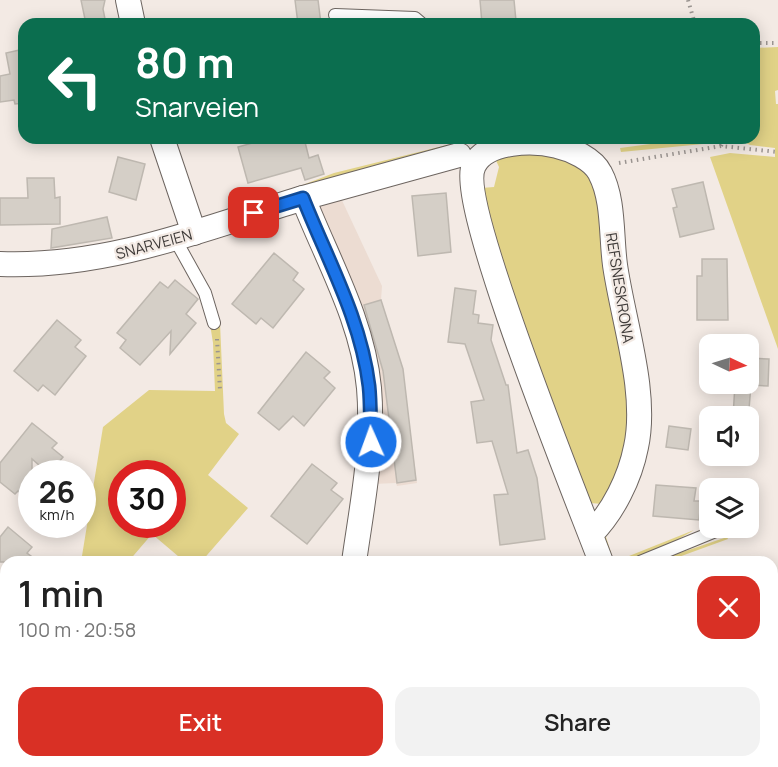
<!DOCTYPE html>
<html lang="en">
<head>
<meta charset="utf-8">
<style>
  :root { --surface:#fff; --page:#f2f2f2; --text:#222; --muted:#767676; --accent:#d93025 }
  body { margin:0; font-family:Manrope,sans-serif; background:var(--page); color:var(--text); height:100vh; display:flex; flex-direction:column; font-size:22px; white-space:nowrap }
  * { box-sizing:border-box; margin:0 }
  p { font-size:20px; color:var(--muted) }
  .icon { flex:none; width:33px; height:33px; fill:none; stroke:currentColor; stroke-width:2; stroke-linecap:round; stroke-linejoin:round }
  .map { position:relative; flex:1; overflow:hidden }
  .side { position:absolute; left:0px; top:556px; width:778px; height:212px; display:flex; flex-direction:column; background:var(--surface); border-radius:18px 18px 0 0; box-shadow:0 3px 15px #0003 }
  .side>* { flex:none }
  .hud { position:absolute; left:18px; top:18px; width:742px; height:126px; border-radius:18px; box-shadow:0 3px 15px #0003; background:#0b6e4f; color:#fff; overflow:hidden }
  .needle { width:39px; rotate:94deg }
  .buttons { position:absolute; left:699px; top:334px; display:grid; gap:12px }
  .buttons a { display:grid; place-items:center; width:60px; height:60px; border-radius:12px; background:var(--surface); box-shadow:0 3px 15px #0003; font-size:30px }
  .speed { position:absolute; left:18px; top:460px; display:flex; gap:12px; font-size:30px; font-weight:700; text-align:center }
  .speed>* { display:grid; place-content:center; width:78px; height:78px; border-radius:50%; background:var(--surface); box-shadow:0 3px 15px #0003; line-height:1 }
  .speed small { font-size:15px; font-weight:400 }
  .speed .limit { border:9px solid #d22; background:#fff; color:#111 }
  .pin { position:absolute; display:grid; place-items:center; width:51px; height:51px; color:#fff; margin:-26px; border-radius:12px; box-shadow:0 3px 9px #0006 }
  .me { position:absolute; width:66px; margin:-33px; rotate:358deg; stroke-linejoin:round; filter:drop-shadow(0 0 4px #0008) }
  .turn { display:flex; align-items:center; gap:21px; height:126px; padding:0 18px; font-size:27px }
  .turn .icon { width:78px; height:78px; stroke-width:2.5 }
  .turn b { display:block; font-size:42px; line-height:51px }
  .round { display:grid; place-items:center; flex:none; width:63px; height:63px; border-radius:18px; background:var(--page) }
  .overview { display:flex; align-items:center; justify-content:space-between; height:102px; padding:0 18px }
  h1 { font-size:36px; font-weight:600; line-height:45px }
  .cta { display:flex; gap:12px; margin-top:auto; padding:12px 18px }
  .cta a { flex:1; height:69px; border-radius:18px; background:var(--accent); color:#fff; font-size:24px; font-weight:600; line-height:69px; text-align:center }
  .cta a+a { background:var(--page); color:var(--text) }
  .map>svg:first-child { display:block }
  .built { fill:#ecdcd2 }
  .green { fill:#e1d287; fill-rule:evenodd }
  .building { fill:#d5cfc7; stroke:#beb8b0; stroke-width:1.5 }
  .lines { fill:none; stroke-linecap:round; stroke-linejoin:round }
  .lane-casing { stroke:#6d6560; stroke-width:14 }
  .street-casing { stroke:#6d6560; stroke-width:26 }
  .secondary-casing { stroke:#6d6560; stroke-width:35 }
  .path { stroke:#9b9591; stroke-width:4; stroke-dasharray:1.5 4.5; stroke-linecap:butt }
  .lane { stroke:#fff; stroke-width:12 }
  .street { stroke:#fff; stroke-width:24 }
  .secondary { stroke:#fff; stroke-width:33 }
  .route-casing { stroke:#114b97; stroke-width:15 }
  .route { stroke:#1a73e8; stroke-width:10 }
  .labels { text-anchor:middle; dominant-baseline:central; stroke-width:4.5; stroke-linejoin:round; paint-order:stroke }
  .street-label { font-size:15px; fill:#3f3b39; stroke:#f3eae4 }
</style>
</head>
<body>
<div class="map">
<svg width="778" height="767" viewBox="0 0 778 767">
  <rect width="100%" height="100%" fill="#f3eae4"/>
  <path class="built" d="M339 194 382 286 381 300 402 365 417 483 397 486 396 483 373 484 376 416 310 209Z"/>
  <g class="green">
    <path d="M778 47V90L775 91 776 104H778V349L710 157 730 153 775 157V148L750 145 736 138H754L755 48Z"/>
    <path d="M696 138H712L703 144 621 152 620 148Z"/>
    <path d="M451 144 452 149 302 188 300 186 334 173Z"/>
    <path d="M524 147 580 162 599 188 631 392V444L603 504 590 503 511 298 481 188 494 187 499 167 494 156Z"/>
    <path d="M220 323 224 414 226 423 239 434 208 475 248 508 201 562H185L152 534 128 562H81L103 427 149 390 215 391 213 343 210 324ZM122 474H172V525H122Z"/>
    <path d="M649 447 640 477 606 537 614 562 694 530C674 543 633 562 609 562L603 537 644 448Z"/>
    <path d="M727 537 728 539 665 562H653Z"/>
    <path d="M646 762H701L684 767H633Z"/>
  </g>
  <g class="building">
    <path d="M81 0H105L103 9 106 24H86Z"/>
    <path d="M295 0H318L321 24H298Z"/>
    <path d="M480 0H514L516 21 482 24Z"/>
    <path d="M24 49V103L15 104 14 100 0 102V76L10 74 6 53Z"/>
    <path d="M270 138H304L309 158 318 155 324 174 305 180 301 168 248 183 238 147Z"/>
    <path d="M118 157 145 164 136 200 109 192Z"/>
    <path d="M27 178H54L55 198 60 197V224L0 225V198H28Z"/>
    <path d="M703 182 714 229 680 237 673 208 677 207 672 189Z"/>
    <path d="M446 193 451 252 418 256 412 196Z"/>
    <path d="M107 217 112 238 51 248 52 229Z"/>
    <path d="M274 253 298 273 293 280 304 289 273 328 261 318 256 324 232 304Z"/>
    <path d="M702 259H727L728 320H697V276H702Z"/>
    <path d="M175 280 198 299 186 314 196 323 170 354 171 331 140 365 120 348 126 340 117 333 160 282 168 288Z"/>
    <path d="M455 288 476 291 473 314 479 315 478 323 493 325 491 340 506 385H508L517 453 528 450 537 478 545 539 500 545 494 495 508 494 492 441 477 443 471 402 484 400 465 344 448 342Z"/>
    <path d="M381 300 403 369 416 480 397 483 383 371 364 305Z"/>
    <path d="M57 320 81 340 75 347 86 356 55 395 43 385 38 391 14 371Z"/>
    <path d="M306 352 330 372 324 378 335 388 304 426 293 416 279 430 258 413Z"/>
    <path d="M748 358 769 359 768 386 751 385 748 421V417H733L735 384H748Z"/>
    <path d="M32 423 57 443 52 448 63 457 49 474 32 459V502L18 491 15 494 0 482V463Z"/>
    <path d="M669 426 691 429 688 450 666 447Z"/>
    <path d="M312 464 337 483 331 490 343 499 307 544 271 516Z"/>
    <path d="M656 485 696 488 694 501H701L699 520 653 516Z"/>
    <path d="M8 527 32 547 27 553 39 562H0V537Z"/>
  </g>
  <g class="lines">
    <defs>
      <g id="lane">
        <path d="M335 15 415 18 422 24"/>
        <path d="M175 239 205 293 214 323"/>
        <path d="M640 562 723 528"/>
      </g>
      <g id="street">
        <path d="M128 0 133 24"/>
        <path d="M162 138 194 233"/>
        <path d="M303 198 459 155"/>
        <path d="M0 264C107 268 203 229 303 198 327 259 363 321 369 388 374 447 362 505 354 562"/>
        <path d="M591 534C613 512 630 478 636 447 648 392 623 321 615 265 611 236 614 199 600 173 593 159 571 149 557 146 534 140 487 140 474 165 455 200 581 508 601 562"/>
        <path d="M705 767 722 762"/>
      </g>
      <g id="secondary">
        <path d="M772 713H778"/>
        <path d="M25 767 38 762"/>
      </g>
    </defs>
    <use href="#lane" class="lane-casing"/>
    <use href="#street" class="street-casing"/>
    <use href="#secondary" class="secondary-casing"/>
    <g class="path">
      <path d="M688 0 695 24"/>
      <path d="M754 43H778"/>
      <path d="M721 146 724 138"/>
      <path d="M619 163 721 146 778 152"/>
      <path d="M217 339 220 390"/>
      <path d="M772 746 778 744"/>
      <path d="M653 767V762"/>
    </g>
    <use href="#lane" class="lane"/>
    <use href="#street" class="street"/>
    <use href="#secondary" class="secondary"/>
  </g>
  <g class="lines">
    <defs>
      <path id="route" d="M254 213 303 198C327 259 361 319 369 386 371 404 370 424 371 442"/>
    </defs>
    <use href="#route" class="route-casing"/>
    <use href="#route" class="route"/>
  </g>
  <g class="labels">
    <g class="street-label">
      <text transform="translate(154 244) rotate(-15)">SNARVEIEN</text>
      <text transform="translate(620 288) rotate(81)">REFSNESKRONA</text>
    </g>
  </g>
</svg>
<div class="buttons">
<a><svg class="needle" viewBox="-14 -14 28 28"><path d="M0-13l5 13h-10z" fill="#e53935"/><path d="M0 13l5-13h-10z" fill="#767676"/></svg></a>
<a><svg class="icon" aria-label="sound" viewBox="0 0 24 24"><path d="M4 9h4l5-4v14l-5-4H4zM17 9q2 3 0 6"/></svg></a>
<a><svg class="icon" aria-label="layers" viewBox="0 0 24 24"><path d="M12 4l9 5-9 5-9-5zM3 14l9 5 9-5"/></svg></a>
</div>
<div class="speed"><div>26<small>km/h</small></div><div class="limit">30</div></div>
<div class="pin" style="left:254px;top:213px;background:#d93025"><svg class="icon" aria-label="arrive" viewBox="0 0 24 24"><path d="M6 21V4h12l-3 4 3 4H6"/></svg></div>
<svg class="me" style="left:371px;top:442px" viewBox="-20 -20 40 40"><circle r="17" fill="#1a73e8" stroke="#fff" stroke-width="3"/><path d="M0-11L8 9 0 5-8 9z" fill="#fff"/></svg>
<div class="hud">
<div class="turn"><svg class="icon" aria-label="left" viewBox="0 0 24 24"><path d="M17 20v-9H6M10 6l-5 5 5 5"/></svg><div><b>80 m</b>Snarveien</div></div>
</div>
<section class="side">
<div class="overview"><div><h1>1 min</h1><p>100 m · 20:58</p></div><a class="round" style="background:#d93025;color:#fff"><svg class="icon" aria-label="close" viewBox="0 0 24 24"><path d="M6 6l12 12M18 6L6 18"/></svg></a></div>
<div class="cta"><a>Exit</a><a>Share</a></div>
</section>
</div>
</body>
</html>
